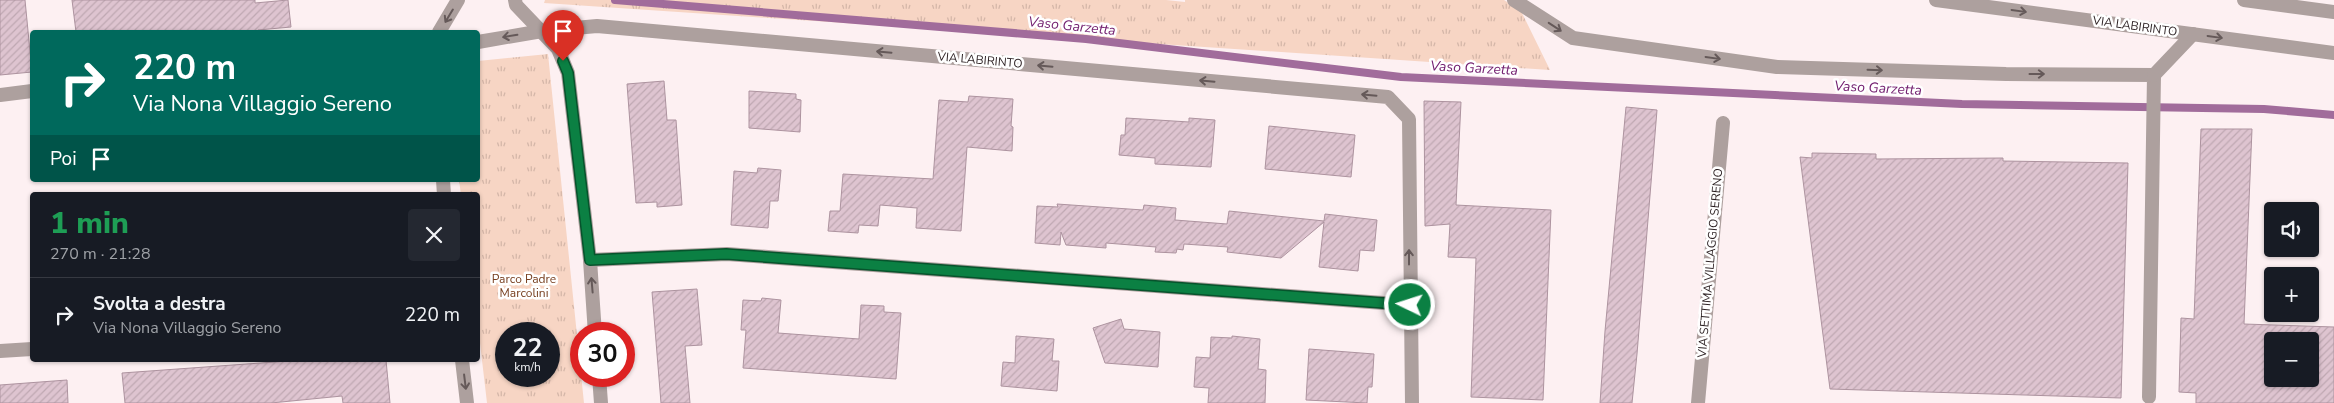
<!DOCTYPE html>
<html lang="it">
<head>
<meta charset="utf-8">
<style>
  :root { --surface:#171b24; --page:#242831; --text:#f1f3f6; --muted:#9ea1a6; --line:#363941 }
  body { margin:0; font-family:"Nunito Sans",sans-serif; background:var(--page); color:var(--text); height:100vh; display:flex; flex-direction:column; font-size:19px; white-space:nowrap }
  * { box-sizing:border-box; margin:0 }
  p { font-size:16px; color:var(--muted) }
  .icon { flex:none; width:28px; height:28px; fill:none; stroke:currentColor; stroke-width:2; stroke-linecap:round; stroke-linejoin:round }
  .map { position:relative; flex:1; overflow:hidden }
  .details { position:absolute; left:30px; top:192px; width:450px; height:170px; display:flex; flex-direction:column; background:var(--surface); border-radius:5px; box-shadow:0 1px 4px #0004 }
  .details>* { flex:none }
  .guide { position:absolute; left:30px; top:30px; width:450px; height:152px; border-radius:5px; box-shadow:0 1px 4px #0004; background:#00695c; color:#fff; overflow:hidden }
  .fabs { position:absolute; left:2264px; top:202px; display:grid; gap:10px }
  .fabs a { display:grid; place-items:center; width:55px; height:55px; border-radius:5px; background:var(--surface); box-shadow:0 1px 4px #0004; font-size:25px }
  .speed { position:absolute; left:495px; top:322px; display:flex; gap:10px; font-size:25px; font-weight:700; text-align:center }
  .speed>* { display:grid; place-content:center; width:65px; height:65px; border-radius:50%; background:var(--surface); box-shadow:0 1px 4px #0004; line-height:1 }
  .speed small { font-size:12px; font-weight:400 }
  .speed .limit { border:8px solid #d22; background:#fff; color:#111 }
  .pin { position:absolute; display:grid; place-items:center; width:42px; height:42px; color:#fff; margin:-51px -21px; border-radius:50% 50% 50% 0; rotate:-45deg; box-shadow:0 0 5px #0007 }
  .pin .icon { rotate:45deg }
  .me { position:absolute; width:55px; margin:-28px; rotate:274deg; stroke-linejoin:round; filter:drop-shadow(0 0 4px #0008) }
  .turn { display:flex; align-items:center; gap:18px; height:105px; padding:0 20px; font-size:22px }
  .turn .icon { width:65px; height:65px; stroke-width:2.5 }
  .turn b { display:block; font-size:35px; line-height:42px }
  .then { display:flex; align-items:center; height:48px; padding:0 20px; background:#0003; gap:10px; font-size:19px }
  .round { display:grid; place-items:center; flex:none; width:52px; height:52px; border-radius:5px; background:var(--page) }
  .headline { display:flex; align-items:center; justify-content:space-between; height:85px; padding:0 20px }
  h1 { font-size:30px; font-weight:800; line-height:38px; color:#1e9e55 }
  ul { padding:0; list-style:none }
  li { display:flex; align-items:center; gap:15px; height:75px; padding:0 20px; border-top:1px solid var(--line) }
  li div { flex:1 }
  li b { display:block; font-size:19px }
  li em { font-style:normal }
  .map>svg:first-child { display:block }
  .park { fill:url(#park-tufts); fill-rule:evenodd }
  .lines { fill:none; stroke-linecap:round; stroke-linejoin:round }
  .stream { stroke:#a16c9b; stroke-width:8 }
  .building { fill:url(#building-hatch); stroke:#ad939f; fill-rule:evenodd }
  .minor { stroke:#ada09e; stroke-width:14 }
  .tertiary { stroke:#ada09e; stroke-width:14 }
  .oneway { stroke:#655959 }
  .route-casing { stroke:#07532c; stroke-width:12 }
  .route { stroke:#0b8043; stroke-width:9 }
  .labels { text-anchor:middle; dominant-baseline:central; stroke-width:5; stroke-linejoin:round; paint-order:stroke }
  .street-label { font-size:12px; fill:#2a1f21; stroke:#fff }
  .park-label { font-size:12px; fill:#763d1d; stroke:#fff }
  .water-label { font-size:14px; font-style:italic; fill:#742171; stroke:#fff }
</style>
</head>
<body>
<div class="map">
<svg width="2334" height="403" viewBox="0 0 2334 403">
  <defs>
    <pattern id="park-tufts" width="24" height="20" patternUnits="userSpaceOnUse" patternTransform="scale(1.25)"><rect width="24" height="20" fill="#f7d5c4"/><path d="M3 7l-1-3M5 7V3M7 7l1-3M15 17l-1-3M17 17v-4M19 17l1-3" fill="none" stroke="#d4b6a8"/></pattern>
    <pattern id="building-hatch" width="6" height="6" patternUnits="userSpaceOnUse" patternTransform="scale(1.25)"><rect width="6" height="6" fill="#dec4d0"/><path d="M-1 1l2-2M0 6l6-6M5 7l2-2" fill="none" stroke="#bfa8b2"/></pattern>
  </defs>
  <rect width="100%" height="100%" fill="#fdf0f2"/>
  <g class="park">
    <path d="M545 0H1166L1185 2V0H1504L1521 11 1550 70 544 3Z"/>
    <path d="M548 54 584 403H487L478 326V195H461L459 180H478V61ZM506 334H549V376H506Z"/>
  </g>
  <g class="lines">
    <path class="stream" d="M615 0 1086 39 1401 77 1962 104 2264 109 2334 115"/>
  </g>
  <g class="building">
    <path d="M0 0H25L32 72 0 75Z"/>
    <path d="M72 0H255V3L288 0 291 27 258 30V32H76Z"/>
    <path d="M664 81 667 120H676L682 205 657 207V202L636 203 627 84Z"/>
    <path d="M749 91 796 94V99L801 100 800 132 749 128Z"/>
    <path d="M969 96 1013 99 1011 126 1013 127 1012 151 967 147 961 231 916 228 917 208 880 205 878 226 859 225 858 233 828 231 830 211H840L843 174 933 179 939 100 968 102Z"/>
    <path d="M1424 101 1461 102 1456 205 1551 210 1543 400 1471 397 1476 258 1448 257 1450 224 1425 226Z"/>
    <path d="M1626 107 1657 110 1637 354 1632 403H1600L1605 331Z"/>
    <path d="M1126 118 1189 122V118L1215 120 1211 167 1155 164V158L1119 155 1121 135H1125Z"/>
    <path d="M1269 126 1355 135 1351 177 1265 169Z"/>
    <path d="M2201 129H2252L2244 324 2334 327V403H2196V393L2179 392 2181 318 2194 319ZM2272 341H2310V379H2272Z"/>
    <path d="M1812 153 1876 154V159L2003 158V161L2128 163 2121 398 1830 389 1800 157 1812 158Z"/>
    <path d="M758 168 781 170 778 201H770L768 228 731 225 734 171 757 173Z"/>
    <path d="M1057 204 1143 210 1144 205 1176 208 1175 220 1227 224 1229 211 1324 221 1325 214 1377 220 1374 251 1360 250 1358 271 1319 267 1324 222 1281 258 1227 252 1228 247 1184 244 1183 250 1177 249 1176 253 1155 252 1156 247 1106 243V248L1066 245 1061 232 1060 245 1035 243 1037 206 1058 207Z"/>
    <path d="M697 289 702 345 685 346 690 403H661L652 292Z"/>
    <path d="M762 298 781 300 778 333 859 339 861 305 884 306V312L901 313 896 379 743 368 746 330H741L743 300 761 301Z"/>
    <path d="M1121 319 1124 329 1160 332 1158 367 1105 363 1093 328Z"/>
    <path d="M1016 336 1054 339 1052 361H1059L1057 391 1001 386 1003 362 1015 363Z"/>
    <path d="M1232 336 1260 339 1258 369 1266 370 1265 403H1208L1209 388 1194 387 1196 357 1210 358 1211 337 1232 338Z"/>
    <path d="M1309 349 1374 354 1372 387H1368L1367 403 1306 400Z"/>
    <path d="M302 360H386L390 403H343L342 396 271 403H125L122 373Z"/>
    <path d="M67 380 68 403H0V385Z"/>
  </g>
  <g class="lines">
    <g class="minor">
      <path d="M515 0 516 5 558 49 568 73 590 260 595 334"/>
      <path d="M1514 0 1573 38 1777 67 2006 74 2154 75 2149 397"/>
      <path d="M439 32 458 0"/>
      <path d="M478 42 542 31 597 26 1388 97 1409 119 1412 403"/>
      <path d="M2154 75 2193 34"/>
      <path d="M0 95 32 91"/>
      <path d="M443 180 444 195"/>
      <path d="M590 260 727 254 1410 305"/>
      <path d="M0 351 32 349"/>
      <path d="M462 360 467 403"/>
      <path d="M599 376 601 403"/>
      <path d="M1698 403 1723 123"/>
    </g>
    <g class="tertiary">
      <path d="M1936 0 2334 53"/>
      <path d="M2244 0 2334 12"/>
    </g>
  </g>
  <defs><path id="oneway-shaft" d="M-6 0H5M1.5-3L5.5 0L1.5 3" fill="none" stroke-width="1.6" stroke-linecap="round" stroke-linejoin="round" transform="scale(1.25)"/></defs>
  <g class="oneway">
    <use href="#oneway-shaft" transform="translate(2019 11) rotate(8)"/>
    <use href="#oneway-shaft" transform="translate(449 16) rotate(121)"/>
    <use href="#oneway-shaft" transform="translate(1555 27) rotate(33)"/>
    <use href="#oneway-shaft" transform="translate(510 36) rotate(171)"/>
    <use href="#oneway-shaft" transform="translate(2215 37) rotate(8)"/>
    <use href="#oneway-shaft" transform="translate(884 52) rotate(-175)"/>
    <use href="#oneway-shaft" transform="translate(1713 58) rotate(8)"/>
    <use href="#oneway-shaft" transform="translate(1045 66) rotate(-175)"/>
    <use href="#oneway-shaft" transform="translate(1875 70) rotate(2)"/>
    <use href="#oneway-shaft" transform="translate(2037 74)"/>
    <use href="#oneway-shaft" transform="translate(1207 81) rotate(-175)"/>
    <use href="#oneway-shaft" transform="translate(1369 95) rotate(-175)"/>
    <use href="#oneway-shaft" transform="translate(1409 257) rotate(-90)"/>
    <use href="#oneway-shaft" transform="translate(592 285) rotate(-95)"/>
    <use href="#oneway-shaft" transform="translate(465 382) rotate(83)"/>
  </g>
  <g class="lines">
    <defs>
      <path id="route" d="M563 61 568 73 590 260 726 254 1410 305"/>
    </defs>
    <use href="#route" class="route-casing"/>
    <use href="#route" class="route"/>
  </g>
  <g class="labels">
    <g class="street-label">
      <text transform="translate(2135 26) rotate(8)">VIA LABIRINTO</text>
      <text transform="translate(980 60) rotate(5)">VIA LABIRINTO</text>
      <text transform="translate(1710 263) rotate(-85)">VIA SETTIMA VILLAGGIO SERENO</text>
    </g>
    <g class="park-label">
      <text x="524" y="279">Parco Padre<tspan x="524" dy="14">Marcolini</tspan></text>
    </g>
    <g class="water-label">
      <text transform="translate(1072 26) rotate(6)">Vaso Garzetta</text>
      <text transform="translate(1474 68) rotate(3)">Vaso Garzetta</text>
      <text transform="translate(1878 88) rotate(3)">Vaso Garzetta</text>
    </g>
  </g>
</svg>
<div class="fabs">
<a><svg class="icon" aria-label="sound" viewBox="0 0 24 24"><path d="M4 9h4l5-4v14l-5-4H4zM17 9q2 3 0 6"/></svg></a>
<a>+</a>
<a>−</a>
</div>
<div class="speed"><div>22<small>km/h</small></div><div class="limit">30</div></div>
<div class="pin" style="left:563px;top:61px;background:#d93025"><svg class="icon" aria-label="arrive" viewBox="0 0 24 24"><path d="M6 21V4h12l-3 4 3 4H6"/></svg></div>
<svg class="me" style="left:1410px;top:305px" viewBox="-20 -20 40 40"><circle r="17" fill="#0b8043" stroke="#fff" stroke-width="3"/><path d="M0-11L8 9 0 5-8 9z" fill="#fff"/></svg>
<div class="guide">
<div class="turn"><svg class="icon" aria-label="right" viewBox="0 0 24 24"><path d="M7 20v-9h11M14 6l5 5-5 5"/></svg><div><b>220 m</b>Via Nona Villaggio Sereno</div></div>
<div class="then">Poi<svg class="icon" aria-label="arrive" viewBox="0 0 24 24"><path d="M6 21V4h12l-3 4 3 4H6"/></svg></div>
</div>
<section class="details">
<div class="headline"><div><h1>1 min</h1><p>270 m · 21:28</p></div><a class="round"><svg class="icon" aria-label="close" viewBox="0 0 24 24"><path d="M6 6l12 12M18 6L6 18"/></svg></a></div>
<ul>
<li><svg class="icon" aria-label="right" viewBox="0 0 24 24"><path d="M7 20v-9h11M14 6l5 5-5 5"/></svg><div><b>Svolta a destra</b><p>Via Nona Villaggio Sereno</p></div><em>220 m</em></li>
</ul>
</section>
</div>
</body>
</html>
